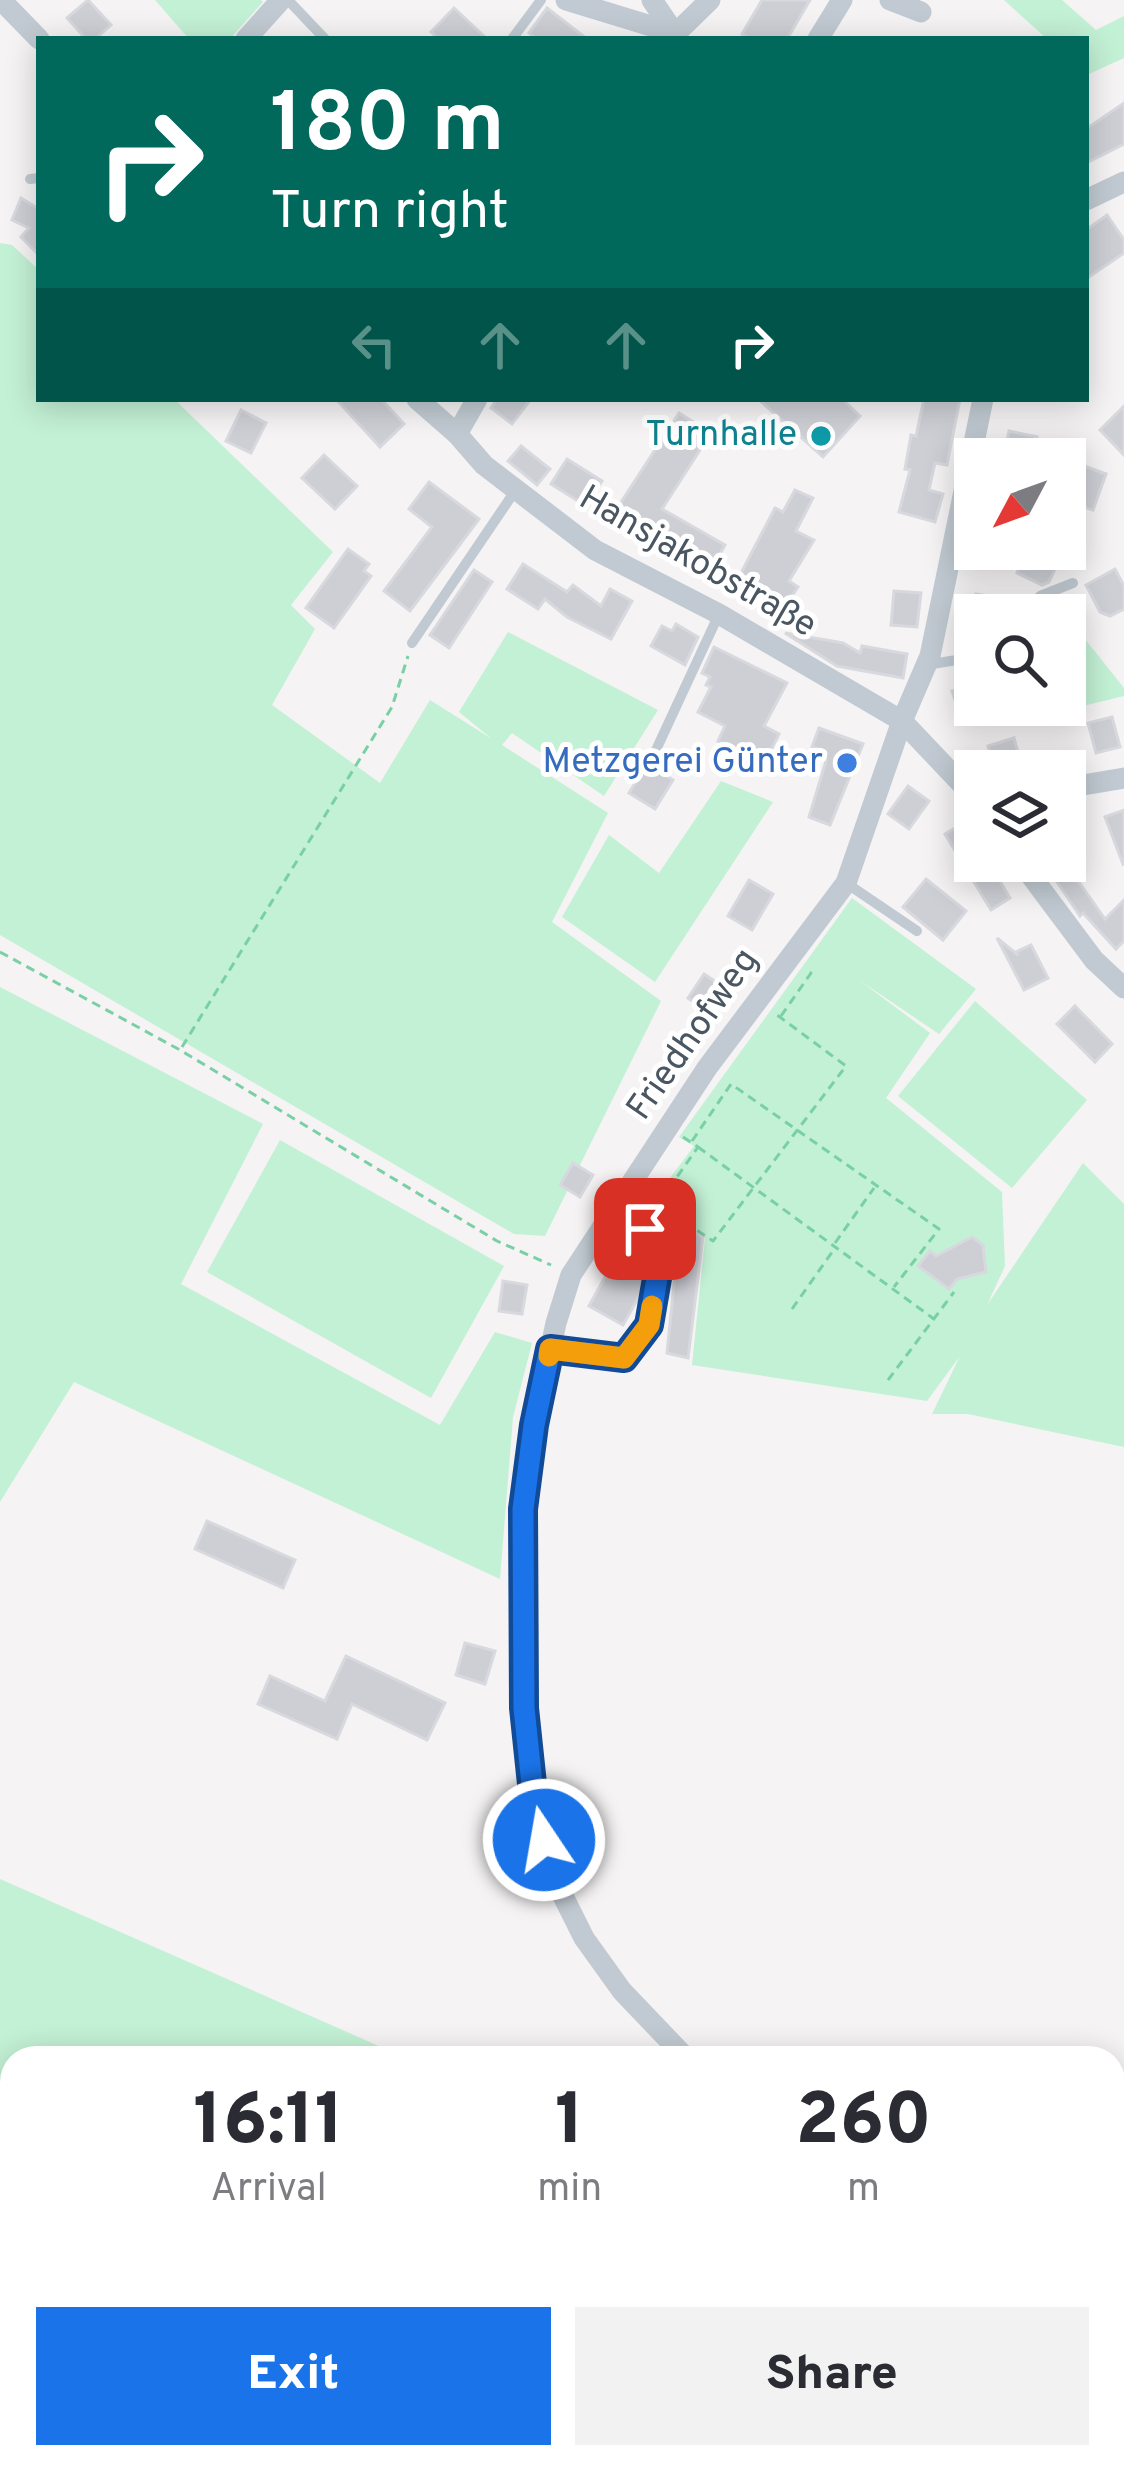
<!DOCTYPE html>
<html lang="en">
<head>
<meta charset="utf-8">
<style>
  :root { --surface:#fff; --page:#f2f2f3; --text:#2b2b33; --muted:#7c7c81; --accent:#1a73e8 }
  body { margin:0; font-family:Overpass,sans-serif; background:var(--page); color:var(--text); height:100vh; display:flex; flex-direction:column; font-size:45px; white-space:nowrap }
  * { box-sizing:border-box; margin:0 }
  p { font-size:39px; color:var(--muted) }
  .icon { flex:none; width:66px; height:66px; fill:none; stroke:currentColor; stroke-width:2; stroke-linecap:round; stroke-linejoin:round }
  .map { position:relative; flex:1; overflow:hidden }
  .side { position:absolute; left:0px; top:2046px; width:1125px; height:423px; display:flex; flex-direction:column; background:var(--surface); border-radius:36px 36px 0 0; box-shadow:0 6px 30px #0003 }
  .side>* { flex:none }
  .hud { position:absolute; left:36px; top:36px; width:1053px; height:366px; border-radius:0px; box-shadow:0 6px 30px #0003; background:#00695c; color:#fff; overflow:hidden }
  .needle { width:78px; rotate:229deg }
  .buttons { position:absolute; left:954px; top:438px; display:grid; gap:24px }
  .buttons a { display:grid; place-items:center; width:132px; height:132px; border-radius:0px; background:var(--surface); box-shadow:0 6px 30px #0003; font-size:60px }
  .pin { position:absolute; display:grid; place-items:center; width:102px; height:102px; color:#fff; margin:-51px; border-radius:24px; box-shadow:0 6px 18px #0006 }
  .me { position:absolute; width:132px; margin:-66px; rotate:348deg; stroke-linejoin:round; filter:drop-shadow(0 0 9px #0008) }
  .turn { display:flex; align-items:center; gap:42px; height:252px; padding:0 36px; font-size:54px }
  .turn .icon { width:156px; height:156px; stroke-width:2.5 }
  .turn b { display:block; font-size:84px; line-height:102px }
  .lanes { display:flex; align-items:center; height:114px; padding:0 36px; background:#0003; justify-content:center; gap:60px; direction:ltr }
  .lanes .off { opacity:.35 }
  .eta { display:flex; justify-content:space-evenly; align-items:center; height:204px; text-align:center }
  .eta b { font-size:72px; font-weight:800; line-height:84px }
  .primary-button { display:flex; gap:24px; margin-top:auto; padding:24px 36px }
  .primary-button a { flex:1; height:138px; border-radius:0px; background:var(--accent); color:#fff; font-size:48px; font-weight:800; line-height:138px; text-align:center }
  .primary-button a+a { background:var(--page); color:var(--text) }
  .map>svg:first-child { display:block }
  .green { fill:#c3f1d5 }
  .building { fill:#cdcfd5; stroke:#d7d9de; stroke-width:3 }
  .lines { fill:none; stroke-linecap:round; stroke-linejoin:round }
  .path { stroke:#7ad0a6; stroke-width:3; stroke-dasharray:9 6; stroke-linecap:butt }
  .service { stroke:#c1cad2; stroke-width:10 }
  .minor { stroke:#c1cad2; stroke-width:21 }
  .route-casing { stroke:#114b97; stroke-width:30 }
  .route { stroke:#1a73e8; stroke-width:21 }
  .slow { stroke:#f59e0b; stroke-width:21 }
  .culture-dot { fill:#0f9aa8; stroke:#fff; stroke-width:4.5 }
  .shop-dot { fill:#3f7fe0; stroke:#fff; stroke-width:4.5 }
  .labels { text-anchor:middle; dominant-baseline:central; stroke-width:10; stroke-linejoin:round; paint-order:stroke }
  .culture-label { font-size:36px; fill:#0d838f; stroke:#fff; text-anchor:end }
  .street-label { font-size:36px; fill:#4a5661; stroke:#fff }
  .shop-label { font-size:36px; fill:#366cbe; stroke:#fff; text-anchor:end }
</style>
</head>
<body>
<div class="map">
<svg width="1124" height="2467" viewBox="0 0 1124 2467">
  <rect width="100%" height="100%" fill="#f5f3f3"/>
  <g class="green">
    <path d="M155 0H261L263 2 230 39H189Z"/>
    <path d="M1004 0H1062L1096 30 1124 16V58L1087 75 1086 39H1047Z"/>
    <path d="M0 243 12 245 39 270V399H174L333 552 291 605 315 629 272 705 380 783 430 700 492 739 459 712 508 632 658 710 604 796 512 733 502 745 608 813 552 922 661 1001 545 1236 514 1234 0 935Z"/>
    <path d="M1065 614 1124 688V696L1054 713 1052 705H1065Z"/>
    <path d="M721 781 773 802 655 982 562 917 609 835 659 873Z"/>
    <path d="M852 898 976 989 939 1034 859 980 930 1033 886 1098 1002 1192 1005 1266 987 1305 1083 1163 1124 1204V1447L968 1414H932L960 1356 927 1401 692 1365 705 1238 655 1198 694 1146 679 1137Z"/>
    <path d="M0 987 263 1124 181 1284 440 1425 495 1332 532 1343 513 1417 500 1579 74 1382 0 1502Z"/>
    <path d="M975 1001 1087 1100 1012 1188 898 1096Z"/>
    <path d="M280 1140 504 1266 431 1398 207 1272Z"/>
    <path d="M0 1879 406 2058H12V2304L0 2295V2228L8 2211 0 2205Z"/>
    <path d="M203 2457H831L819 2467H215Z"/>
  </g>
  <g class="building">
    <path d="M88 0 111 25 95 39H86L67 18Z"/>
    <path d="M762 0H810L787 39H750L742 34Z"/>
    <path d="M454 8 487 39H439L431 32Z"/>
    <path d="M547 8 587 39H537L529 33Z"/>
    <path d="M1124 103V144L1086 163V129Z"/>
    <path d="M21 198 39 209V255L21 237 29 228 12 220Z"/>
    <path d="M1107 215 1124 240V253L1086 279V230Z"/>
    <path d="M336 399H381L404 424 380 447Z"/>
    <path d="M497 399H531L512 424 491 408Z"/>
    <path d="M758 399H842L860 416 823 457Z"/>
    <path d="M924 399H960L947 465 935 463 929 490 943 494 935 522 899 512 910 470 905 469 911 435 916 436Z"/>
    <path d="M1124 406V455L1100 430Z"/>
    <path d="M241 410 266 423 251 453 226 441Z"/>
    <path d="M679 413 711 433 662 509 725 545 710 571 616 510Z"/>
    <path d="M1009 431 1037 437 1032 459H1003Z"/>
    <path d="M521 446 550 469 537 485 508 461Z"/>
    <path d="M324 455 357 486 335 509 302 478Z"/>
    <path d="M567 459 602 481 586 506 551 484Z"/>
    <path d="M1073 462 1106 474 1093 510 1065 500V484Z"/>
    <path d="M429 482 479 519 410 611 384 591 432 527 409 509Z"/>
    <path d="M795 490 813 498 796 531 814 540 789 581 798 587 784 608 738 579 775 508 783 512Z"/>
    <path d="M348 549 369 564 364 571 371 576 334 628 306 608Z"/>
    <path d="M1024 552 1056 567 1049 582 1042 585 1017 573Z"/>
    <path d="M523 564 567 592 573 585 601 606 610 589 632 601 611 639 567 617 545 599 538 609 507 589Z"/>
    <path d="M1115 569 1124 586V609L1110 616 1100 612 1086 585Z"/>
    <path d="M474 570 492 582 449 648 430 635Z"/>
    <path d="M894 591 921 593 917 627 891 625Z"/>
    <path d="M976 594 1004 599 1001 615H971Z"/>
    <path d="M676 624 698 637 685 665 651 646 662 626 672 631Z"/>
    <path d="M785 633 843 643 860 653 862 646 907 654 903 678 837 666Z"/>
    <path d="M714 647 787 683 764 726 779 734 760 773 722 755 727 746 718 741 725 726 698 712 711 687 706 685 710 677 702 673Z"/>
    <path d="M975 683V705H1006V708L962 722 952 691Z"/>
    <path d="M1112 717 1120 747 1096 753 1088 723Z"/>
    <path d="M819 728 863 744 830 825 809 817 826 761 819 758 822 750 812 747Z"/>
    <path d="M1014 738 1022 767 995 771 988 746Z"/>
    <path d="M647 764 673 780 655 809 629 793Z"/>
    <path d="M908 786 929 801 909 829 888 814Z"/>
    <path d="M1124 810V863L1123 864 1105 817Z"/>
    <path d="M965 822 975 840V861H988L1010 898 991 910 945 834Z"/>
    <path d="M1043 861H1064L1105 919 1124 900V941L1116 949 1083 913 1080 916Z"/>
    <path d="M926 879 966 911 943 940 903 907Z"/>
    <path d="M749 880 773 894 752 930 728 916Z"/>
    <path d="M997 938 1018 955 1016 952 1031 945 1048 978 1024 990Z"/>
    <path d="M704 974 728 990 712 1014 688 998Z"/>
    <path d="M1075 1006 1112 1044 1095 1062 1057 1024Z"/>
    <path d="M573 1163 593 1175 580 1197 560 1185Z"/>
    <path d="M680 1225 703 1237 688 1358 667 1353Z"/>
    <path d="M972 1237 983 1245 986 1272 957 1279 949 1289 918 1266 930 1251 936 1256Z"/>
    <path d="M621 1248 650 1264 646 1284 623 1325 589 1306Z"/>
    <path d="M503 1281 527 1285 522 1314 499 1311Z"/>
    <path d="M207 1521 295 1560 283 1588 195 1549Z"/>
    <path d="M465 1643 495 1651 485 1684 456 1675Z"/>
    <path d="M346 1656 445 1703 427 1740 352 1704 337 1739 258 1704 270 1676 325 1701Z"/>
  </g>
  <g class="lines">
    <g class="path">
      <path d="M0 952 180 1050 497 1241 551 1265"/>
      <path d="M781 1016 811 973 808 971"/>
      <path d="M182 1047 392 707 408 656"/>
      <path d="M683 1137 698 1147 658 1204 713 1241 846 1066 773 1012"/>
      <path d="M692 1141 731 1084 939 1229 894 1287"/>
      <path d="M698 1147 934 1319"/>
      <path d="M835 1243 874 1188"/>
      <path d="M792 1309 835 1248"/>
      <path d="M888 1380 954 1292"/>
      <path d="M0 2434 12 2444"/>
      <path d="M28 2457 41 2467"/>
      <path d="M928 2457 936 2467"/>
    </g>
    <g class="service">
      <path d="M288 0 325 39"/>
      <path d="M512 39 541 0"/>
      <path d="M30 179 39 178"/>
      <path d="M1020 615 1040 596 1073 583"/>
      <path d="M412 643 515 491"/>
      <path d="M926 665 975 657"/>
      <path d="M656 750 719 614"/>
      <path d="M846 883 917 931"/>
      <path d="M550 1349 624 1358 649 1325 661 1255 645 1229"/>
    </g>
    <g class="minor">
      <path d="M1 0 39 39"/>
      <path d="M566 0 674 33"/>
      <path d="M652 0 675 34"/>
      <path d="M890 0 921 12"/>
      <path d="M246 39 281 0"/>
      <path d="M670 39 710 0"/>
      <path d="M818 39 842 0"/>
      <path d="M1086 200 1124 182"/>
      <path d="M417 399 457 434 484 465 595 550 719 614 902 721 975 798"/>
      <path d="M457 434 477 399"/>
      <path d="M1065 788 1124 778"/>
      <path d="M1020 861 1094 960 1124 988"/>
      <path d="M686 2058 622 1991 584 1938 554 1878 534 1803 525 1709 523 1509 534 1425 556 1323 571 1275 707 1068 846 883 902 721 930 656 983 399"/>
      <path d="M866 2467 870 2457"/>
    </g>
  </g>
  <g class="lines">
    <defs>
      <path id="route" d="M544 1840 534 1803 524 1708 523 1509 534 1425 550 1349 624 1358 649 1325 661 1255 645 1229"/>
    </defs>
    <use href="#route" class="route-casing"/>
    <use href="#route" class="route"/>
    <path class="slow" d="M549 1356 550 1349 624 1358 649 1325 652 1306"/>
  </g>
  <circle class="culture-dot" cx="821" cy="436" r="12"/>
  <circle class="shop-dot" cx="847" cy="763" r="12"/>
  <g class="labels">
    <g class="culture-label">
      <text x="797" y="436">Turnhalle</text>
    </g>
    <g class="street-label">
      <text transform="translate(697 563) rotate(30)">Hansjakobstraße</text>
      <text transform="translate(694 1035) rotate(-55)">Friedhofweg</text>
    </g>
    <g class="shop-label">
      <text x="823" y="763">Metzgerei Günter</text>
    </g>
  </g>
</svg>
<div class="buttons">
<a><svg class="needle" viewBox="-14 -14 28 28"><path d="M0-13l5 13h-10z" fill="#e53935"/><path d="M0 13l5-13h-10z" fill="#7c7c81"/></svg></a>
<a><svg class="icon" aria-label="search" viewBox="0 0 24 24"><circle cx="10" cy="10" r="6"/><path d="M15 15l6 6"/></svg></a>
<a><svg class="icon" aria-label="layers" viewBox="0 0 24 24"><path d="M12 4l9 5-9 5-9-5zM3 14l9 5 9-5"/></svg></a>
</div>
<div class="pin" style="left:645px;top:1229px;background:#d93025"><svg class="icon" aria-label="arrive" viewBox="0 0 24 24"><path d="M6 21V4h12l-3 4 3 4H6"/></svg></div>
<svg class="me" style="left:544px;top:1840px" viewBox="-20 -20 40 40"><circle r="17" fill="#1a73e8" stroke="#fff" stroke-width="3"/><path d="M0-11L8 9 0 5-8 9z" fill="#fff"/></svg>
<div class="hud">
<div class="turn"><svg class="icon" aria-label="right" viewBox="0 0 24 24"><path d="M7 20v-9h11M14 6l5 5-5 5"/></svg><div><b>180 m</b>Turn right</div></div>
<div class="lanes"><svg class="icon off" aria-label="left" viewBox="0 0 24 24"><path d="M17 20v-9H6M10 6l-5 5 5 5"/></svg><svg class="icon off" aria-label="ahead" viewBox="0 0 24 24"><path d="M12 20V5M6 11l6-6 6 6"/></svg><svg class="icon off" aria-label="ahead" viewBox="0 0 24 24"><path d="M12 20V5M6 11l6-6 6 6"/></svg><svg class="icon" aria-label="right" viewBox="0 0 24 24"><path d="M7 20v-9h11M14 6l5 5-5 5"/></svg></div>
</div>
<section class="side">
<div class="eta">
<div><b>16:11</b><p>Arrival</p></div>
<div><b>1</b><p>min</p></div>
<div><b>260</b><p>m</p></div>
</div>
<div class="primary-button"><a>Exit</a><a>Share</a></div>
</section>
</div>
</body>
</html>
